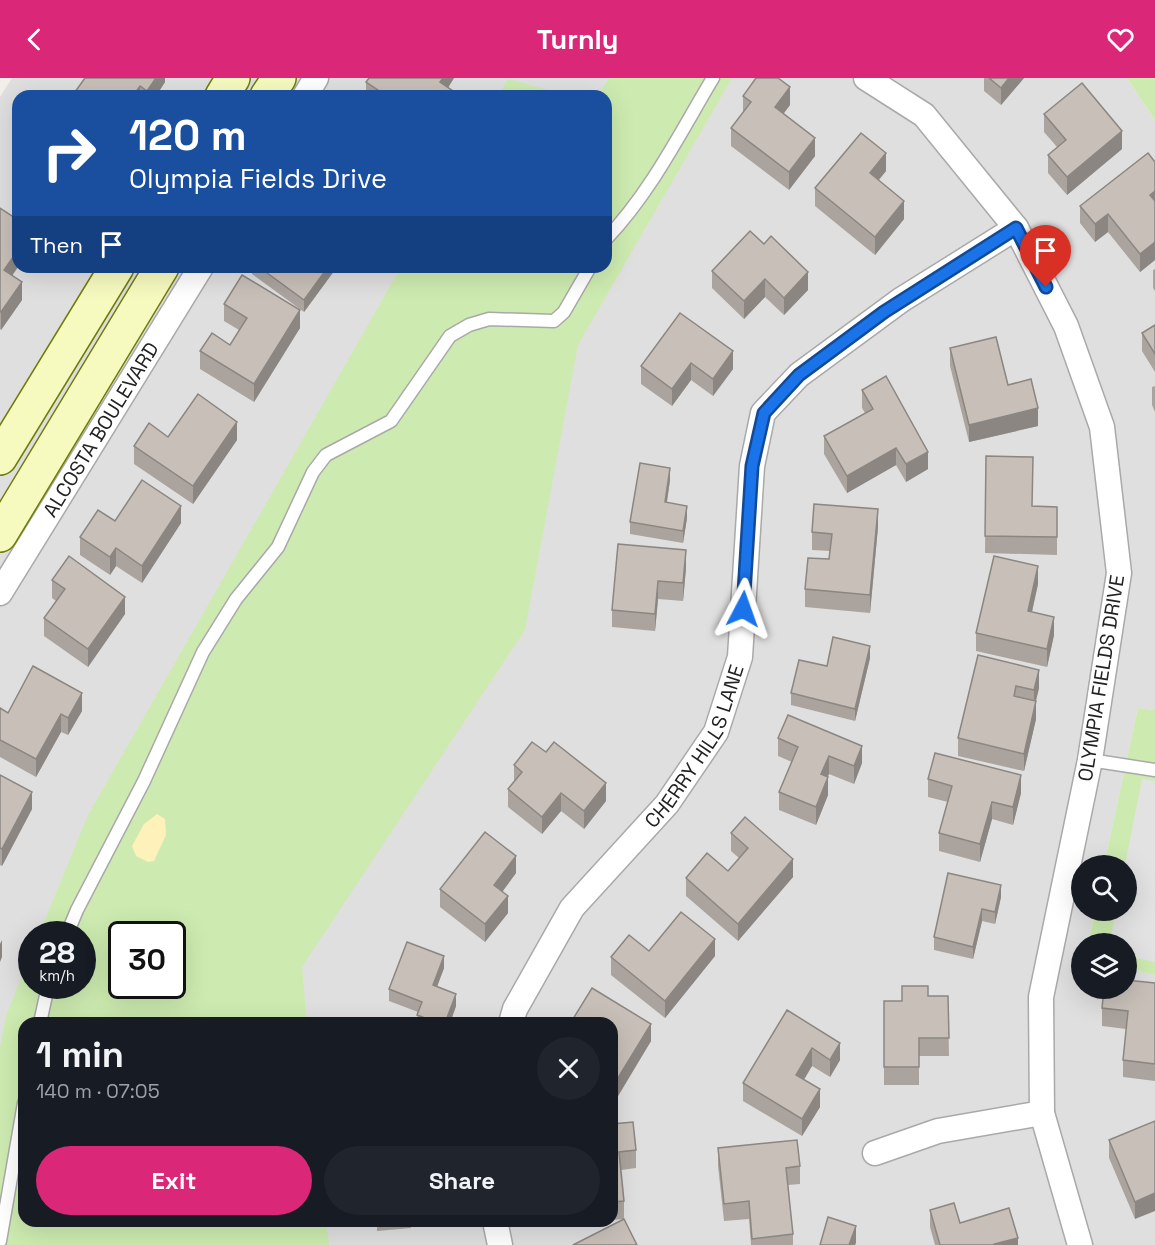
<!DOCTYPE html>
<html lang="en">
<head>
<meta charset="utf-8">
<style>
  :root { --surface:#171b24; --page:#20242c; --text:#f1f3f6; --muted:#9ea1a6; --accent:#db2777 }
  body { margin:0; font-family:"Space Grotesk",sans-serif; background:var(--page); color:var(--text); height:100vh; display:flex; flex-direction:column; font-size:22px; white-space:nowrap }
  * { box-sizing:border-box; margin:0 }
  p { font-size:20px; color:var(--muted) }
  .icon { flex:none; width:33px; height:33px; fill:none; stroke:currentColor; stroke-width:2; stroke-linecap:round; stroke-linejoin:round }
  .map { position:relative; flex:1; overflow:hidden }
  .panel { position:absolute; left:18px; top:939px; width:600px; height:210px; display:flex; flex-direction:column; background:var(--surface); border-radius:18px; box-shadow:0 6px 24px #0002 }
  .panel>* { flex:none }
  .top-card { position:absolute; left:12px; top:12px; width:600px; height:183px; border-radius:18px; box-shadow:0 6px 24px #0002; background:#1a4fa0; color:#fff; overflow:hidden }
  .buttons { position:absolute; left:1071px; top:777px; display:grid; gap:12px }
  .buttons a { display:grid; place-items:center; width:66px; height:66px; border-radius:50%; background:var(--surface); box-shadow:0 6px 24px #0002; font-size:30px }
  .speed { position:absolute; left:18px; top:843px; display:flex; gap:12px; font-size:30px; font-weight:700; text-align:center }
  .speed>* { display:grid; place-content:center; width:78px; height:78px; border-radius:50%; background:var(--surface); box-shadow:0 6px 24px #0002; line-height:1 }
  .speed small { font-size:15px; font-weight:400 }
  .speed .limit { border:3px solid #111; border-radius:9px; background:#fff; color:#111 }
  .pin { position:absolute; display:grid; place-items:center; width:51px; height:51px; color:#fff; margin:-62px -26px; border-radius:50% 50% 50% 0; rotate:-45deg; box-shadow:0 0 6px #0007 }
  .pin .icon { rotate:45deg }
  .me { position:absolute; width:66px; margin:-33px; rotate:4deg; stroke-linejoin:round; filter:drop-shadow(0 0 4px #0008) }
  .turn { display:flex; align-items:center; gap:21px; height:126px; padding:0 18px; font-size:27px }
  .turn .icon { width:78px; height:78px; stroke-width:2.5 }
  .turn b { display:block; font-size:42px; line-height:51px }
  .then { display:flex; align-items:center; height:57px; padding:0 18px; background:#0003; gap:12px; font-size:22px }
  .round { display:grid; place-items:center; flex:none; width:63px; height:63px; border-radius:32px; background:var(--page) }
  .summary { display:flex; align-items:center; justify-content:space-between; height:102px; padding:0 18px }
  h1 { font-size:36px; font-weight:700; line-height:45px }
  .cta { display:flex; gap:12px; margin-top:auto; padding:12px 18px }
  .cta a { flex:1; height:69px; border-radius:36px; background:var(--accent); color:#fff; font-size:24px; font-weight:700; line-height:69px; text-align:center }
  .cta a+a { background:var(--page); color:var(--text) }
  header { display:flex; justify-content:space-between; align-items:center; height:78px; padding:0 18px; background:var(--accent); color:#fff; font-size:27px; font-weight:700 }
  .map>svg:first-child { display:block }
  .residential { fill:#e0dfdf; fill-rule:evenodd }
  .grass { fill:#cdebb0; fill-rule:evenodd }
  .sand { fill:#fff1ba }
  .parking { fill:#e2e2e2 }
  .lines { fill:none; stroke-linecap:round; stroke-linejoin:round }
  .lane-casing { stroke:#a9a9a9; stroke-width:15 }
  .street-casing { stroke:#a9a9a9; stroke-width:27 }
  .secondary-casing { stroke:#707d05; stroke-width:36 }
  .lane { stroke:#fff; stroke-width:12 }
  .street { stroke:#fff; stroke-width:24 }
  .secondary { stroke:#f7fabf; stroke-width:33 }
  .wall { fill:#aba49e }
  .shaded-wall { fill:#8b8681 }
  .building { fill:#c7bfb8; stroke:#8b8681; stroke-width:1.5 }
  .route-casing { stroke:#114b97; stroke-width:15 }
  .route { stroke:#1a73e8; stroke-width:10 }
  .labels { text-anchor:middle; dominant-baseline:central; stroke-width:6; stroke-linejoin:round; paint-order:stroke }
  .street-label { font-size:20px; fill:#222; stroke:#fff }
</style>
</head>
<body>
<header><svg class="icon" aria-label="back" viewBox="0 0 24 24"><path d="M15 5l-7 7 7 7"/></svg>Turnly<svg class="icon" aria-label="heart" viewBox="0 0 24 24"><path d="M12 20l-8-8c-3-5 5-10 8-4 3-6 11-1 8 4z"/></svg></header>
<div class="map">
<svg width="1155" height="1167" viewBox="0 0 1155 1167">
  <rect width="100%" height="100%" fill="#f2efe9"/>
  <path class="residential" d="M12 0H1127L1155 42V632L1138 630 1104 787 1082 788V832L1095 833 1088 865 1082 866V910H1126L1127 890 1155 897V1167H0V19ZM18 18H606V189H18ZM32 856H82V908H32ZM122 856H172V908H122ZM24 945H612V1143H24Z"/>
  <g class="grass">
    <path d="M609 0H732L578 267 525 552 302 889 307 945H24V1143H326L329 1167H0V969L6 938 31 875 32 908H82V856H39L88 737 401 189H606V18H598ZM122 856H172V908H122Z"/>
    <path d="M1127 0H1155V42Z"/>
    <path d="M508 1 570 18H498Z"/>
    <path d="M1138 630 1155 632V897L1127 890 1126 866H1088L1095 833 1126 832V788L1104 787Z"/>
  </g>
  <path class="sand" d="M157 736 165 741 166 757 154 783 148 784 136 778 132 768 144 746Z"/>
  <path class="parking" d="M1142 701 1155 703V884L1127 878 1126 866 1110 865 1116 833 1126 832 1125 787Z"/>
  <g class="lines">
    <defs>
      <g id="lane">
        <path d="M606 161C651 114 680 55 713 0"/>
        <path d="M1090 682 1155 692"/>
        <path d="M67 856 77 832 144 703 203 574 236 521 278 469 313 394 326 377 391 343 450 258 469 247 489 241 554 243 564 234 590 189"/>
        <path d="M40 945 48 908"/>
        <path d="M0 1163 24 1025"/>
      </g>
      <g id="street">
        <path d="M866 0 924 37 1016 150 1066 248 1102 349 1119 495 1090 682 1041 919 1042 1035 1080 1167"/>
        <path d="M305 18 316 0"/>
        <path id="s1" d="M0 515 201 189"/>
        <path id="s2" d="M511 945 515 931 572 830 667 726 716 654 740 579 752 388 763 335 799 297 901 222 1016 150"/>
        <path d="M875 1075 938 1053 1042 1035"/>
        <path d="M495 1143 500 1167"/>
      </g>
      <g id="secondary">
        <path d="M222 18 233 0"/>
        <path d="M267 18 279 0"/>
        <path d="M0 380 117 189"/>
        <path d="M0 457 162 189"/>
      </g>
    </defs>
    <use href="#lane" class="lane-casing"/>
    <use href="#street" class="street-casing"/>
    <use href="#secondary" class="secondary-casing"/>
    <use href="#lane" class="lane"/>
    <use href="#street" class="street"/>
    <use href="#secondary" class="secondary"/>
  </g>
  <g class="wall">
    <path d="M165 0V4L156 18H72Z"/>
    <path d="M454 0 448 9 456 18H366V4Z"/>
    <path d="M984 0H1024L1001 27 984 13Z"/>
    <path d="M743 18 790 27 783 36 815 78 789 112 731 68V50L743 35Z"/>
    <path d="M1044 36 1122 71 1067 117 1048 95V77L1057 69 1044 54Z"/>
    <path d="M1155 84V182L1140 194 1108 154 1095 164 1080 145V128Z"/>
    <path d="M18 91V120L13 117V99Z"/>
    <path d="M886 93 879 102 904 141 875 177 815 128V110Z"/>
    <path d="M0 130 13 198 22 222 1 252 0 251Z"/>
    <path d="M750 153 808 212 784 237 765 219 744 241 712 210V193Z"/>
    <path d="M252 189H337L304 234 252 196Z"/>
    <path d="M1155 191V213L1153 210V192Z"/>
    <path d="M224 226 300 250 254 324 200 291V273L230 267 239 252 224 243Z"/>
    <path d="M1155 247V294L1142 273V255Z"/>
    <path d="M950 270 1008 307 1038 348 969 364 950 288Z"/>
    <path d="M733 273V291L713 318 691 302 672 328 641 306V288Z"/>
    <path d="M1155 308V334L1152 327V309Z"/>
    <path d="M862 312 928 391 906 404 896 387 847 415 824 376V358L865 335 862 330Z"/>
    <path d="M168 359 237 362 193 426 134 386V368Z"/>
    <path d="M986 378 1032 428 1057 429V477L985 475Z"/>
    <path d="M670 402 667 424 687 440 683 465 630 456V444Z"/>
    <path d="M115 443 181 445 142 505 116 488 110 497 80 477V459Z"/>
    <path d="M878 449 870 535 805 529V511L829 481 830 473 812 472V454Z"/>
    <path d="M618 466 686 490 683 523 658 521 655 553 612 549V532Z"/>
    <path d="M52 502 125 536 88 589 44 558V540L56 523 52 520Z"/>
    <path d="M1038 506 1032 534 1054 557 1047 589 976 573V555Z"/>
    <path d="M978 577 1039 610 1036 623V641L1024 693 958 678V660Z"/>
    <path d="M870 580 855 643 791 627V615L827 588Z"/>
    <path d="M0 630 8 635 82 633 68 657 61 654 36 699 0 679Z"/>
    <path d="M778 660 862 685 854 706 829 696 827 699 828 717 816 747 779 732V714L792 684 778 678Z"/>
    <path d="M514 687 606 723 584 751 561 733 542 756 508 729V711L514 704Z"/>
    <path d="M0 697 32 731 2 788 0 787Z"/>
    <path d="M928 701 1021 715 1013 747 992 741 980 784 939 773V755L948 724 928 719Z"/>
    <path d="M731 755 793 799 738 863 686 818V800L728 793 739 780 731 773Z"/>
    <path d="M516 795 502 814 508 835 485 864 440 829V811Z"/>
    <path d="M1001 819 995 846 982 843 973 881 934 872V859Z"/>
    <path d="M715 878 665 940 611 897V879Z"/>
    <path d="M444 890 437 909 456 928 450 945H417L418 934 389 923V911Z"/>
    <path d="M1155 905V1003L1123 999V982L1126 951 1102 948V930Z"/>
    <path d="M592 910 651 946V963L618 1018 612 1014V945H573V941Z"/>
    <path d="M928 918H948L949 978H919V1007H884V923H902Z"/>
    <path d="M787 932 840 982 830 999 812 988 804 1002 820 1029 802 1058 743 1023V1005Z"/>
    <path d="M1155 1043 1135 1141 1109 1080V1062Z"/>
    <path d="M612 1046 636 1072V1090L621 1092 624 1123V1141L612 1142Z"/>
    <path d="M718 1070 800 1088V1106L788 1107 793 1156V1167H751L749 1141 724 1143 718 1088Z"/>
    <path d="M930 1132 960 1145 1018 1167H935L930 1149Z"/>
    <path d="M377 1143H411V1150L377 1153Z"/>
    <path d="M554 1143H604L554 1149Z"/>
  </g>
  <g class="shaded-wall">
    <path d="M156 0H165V4L156 18H147V13Z"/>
    <path d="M443 0H454L443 18 440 4Z"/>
    <path d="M1009 0H1024L1001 27V10Z"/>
    <path d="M140 8V18H133Z"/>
    <path d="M790 9V27L775 47V29Z"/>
    <path d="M1122 53V71L1067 117V99Z"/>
    <path d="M815 60V78L789 112V94Z"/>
    <path d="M886 75V93L870 112V95Z"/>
    <path d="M1155 113V131L1150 117Z"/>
    <path d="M904 123V141L875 177V159Z"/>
    <path d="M1108 136V154L1095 164V146Z"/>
    <path d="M1155 164V182L1140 194V176Z"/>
    <path d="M18 172V189L4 210V192Z"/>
    <path d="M328 189H337L304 234V222Z"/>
    <path d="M808 194V212L784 237V220Z"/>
    <path d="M765 201V219L744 241V223Z"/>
    <path d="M22 204V222L1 252V234Z"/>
    <path d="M300 232V250L254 324V306Z"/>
    <path d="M733 273V291L713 318V301Z"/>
    <path d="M691 285V302L672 328V311Z"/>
    <path d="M1038 330V348L969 364V347Z"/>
    <path d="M237 344V362L193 426V408Z"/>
    <path d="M896 370V387L847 415V398Z"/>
    <path d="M928 374V391L906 404V386Z"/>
    <path d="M670 390V402L665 436V424Z"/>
    <path d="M181 428V445L142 505V488Z"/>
    <path d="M687 428V440L683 465V453Z"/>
    <path d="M878 431V449L870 535V517Z"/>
    <path d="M116 470V488L110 497V479Z"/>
    <path d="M686 472V490L683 523V505Z"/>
    <path d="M1038 488V506L1028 551V533Z"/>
    <path d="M658 503V521L655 553V536Z"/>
    <path d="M125 519V536L88 589V571Z"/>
    <path d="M1054 539V557L1047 589V571Z"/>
    <path d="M870 568V580L855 643V631Z"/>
    <path d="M1039 592V610L1034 630V612Z"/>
    <path d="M82 615V633L68 657V640Z"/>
    <path d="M1036 623V641L1024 693V676Z"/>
    <path d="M61 636V654L36 699V681Z"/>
    <path d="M862 668V685L854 706V688Z"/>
    <path d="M829 678V696L821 714V696Z"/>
    <path d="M1021 697V715L1013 747V729Z"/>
    <path d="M828 699V717L816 747V729Z"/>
    <path d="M606 705V723L584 751V733Z"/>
    <path d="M32 714V731L2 788V771Z"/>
    <path d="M561 715V733L542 756V739Z"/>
    <path d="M992 724V741L980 784V766Z"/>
    <path d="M516 778V795L494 825V807Z"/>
    <path d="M793 781V799L738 863V846Z"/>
    <path d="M1001 807V819L995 846V834Z"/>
    <path d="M508 818V835L485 864V846Z"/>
    <path d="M982 831V843L973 881V869Z"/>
    <path d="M715 861V878L665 940V923Z"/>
    <path d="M2 862V879L0 884V866Z"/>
    <path d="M444 878V890L433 919V907Z"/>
    <path d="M456 916V928L450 945H445Z"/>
    <path d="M651 946V963L618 1018V1000Z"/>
    <path d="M840 965V982L830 999V982Z"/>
    <path d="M812 970V988L796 1014V997Z"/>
    <path d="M820 1011V1029L802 1058V1041Z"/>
    <path d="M1155 1115V1133L1135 1141V1124Z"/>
    <path d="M856 1148V1165L855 1167H849Z"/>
    <path d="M1018 1160V1167H994V1166Z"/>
  </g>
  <g class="building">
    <path d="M85 0H156L147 13 140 8 133 18H72Z"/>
    <path d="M369 0H443L440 4 456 15 454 18H387L366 4Z"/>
    <path d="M756 0H778L790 9 775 29 815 60 789 94 731 50 751 24 743 18Z"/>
    <path d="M989 0H1009L1001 10Z"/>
    <path d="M1082 5 1122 53 1067 99 1048 77 1066 62 1044 36Z"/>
    <path d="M861 55 886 75 870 95 904 123 875 159 815 110Z"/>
    <path d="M1148 75 1155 84V113L1150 117 1155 123V164L1140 176 1108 136 1095 146 1080 128Z"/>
    <path d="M18 91V103L13 99Z"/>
    <path d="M0 130 18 142V172L4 192 22 204 1 234 0 233Z"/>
    <path d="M750 153 764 166 771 158 808 194 784 220 765 201 744 223 712 193Z"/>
    <path d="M259 189H328L304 222Z"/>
    <path d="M242 197 300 232 254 306 200 273 212 255 230 267 247 240 224 226Z"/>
    <path d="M680 235 733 273 713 301 691 285 672 311 641 288Z"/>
    <path d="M1155 247V276L1142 255Z"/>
    <path d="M996 259 1008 307 1031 301 1038 330 969 347 950 270Z"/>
    <path d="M886 298 928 374 906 386 896 370 847 398 824 358 873 331 862 312Z"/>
    <path d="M198 316 237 344 193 408 134 368 149 345 168 359Z"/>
    <path d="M986 378 1033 379 1032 428 1057 429V459L985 458Z"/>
    <path d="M640 385 670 390 665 424 687 428 683 453 630 444Z"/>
    <path d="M142 402 181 428 142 488 116 470 110 479 80 459 98 432 115 443Z"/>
    <path d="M814 426 878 431 870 517 805 511 808 480 829 481 832 456 812 454Z"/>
    <path d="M618 466 686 472 683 505 658 503 655 536 612 532Z"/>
    <path d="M69 478 125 519 88 571 44 540 65 511 52 502Z"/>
    <path d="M994 478 1038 488 1028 533 1054 539 1047 571 976 555Z"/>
    <path d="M833 559 870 568 855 631 791 615 799 582 827 588Z"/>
    <path d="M978 577 1039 592 1034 612 1016 608 1014 618 1036 623 1024 676 958 660Z"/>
    <path d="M33 588 82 615 68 640 61 636 36 681 0 662V630L8 635Z"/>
    <path d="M788 637 862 668 854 688 829 678 821 696 828 699 816 729 779 714 798 669 778 660Z"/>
    <path d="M532 664 546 674 554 664 606 705 584 733 561 715 542 739 508 711 522 694 514 687Z"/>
    <path d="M935 675 1021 697 1013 729 992 724 980 766 939 755 952 708 928 701Z"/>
    <path d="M0 697 32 714 2 771 0 770Z"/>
    <path d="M745 739 793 781 738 846 686 800 707 775 728 793 748 770 731 755Z"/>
    <path d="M485 754 516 778 494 807 508 818 485 846 440 811Z"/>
    <path d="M948 795 1001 807 995 834 982 831 973 869 934 859Z"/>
    <path d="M681 834 715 861 665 923 611 879 629 857 649 873Z"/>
    <path d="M407 864 444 878 433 907 456 916 445 945H438L417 937 422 924 389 911Z"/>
    <path d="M1126 902 1155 905V986L1123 982 1128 933 1102 930 1104 910H1126Z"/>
    <path d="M902 908H928V918H948L949 960H919V989H884V923H902Z"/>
    <path d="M592 910 651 946 618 1000 612 997V945H580L573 941Z"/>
    <path d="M787 932 840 965 830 982 812 970 796 997 820 1011 802 1041 743 1005Z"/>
    <path d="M1155 1043V1115L1135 1124 1109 1062Z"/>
    <path d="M633 1044 636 1072 619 1074 624 1123 612 1124V1046Z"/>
    <path d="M797 1062 800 1088 786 1090 793 1156 752 1161 749 1123 724 1126 718 1070Z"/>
    <path d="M954 1125 960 1145 1009 1130 1018 1160 994 1166V1167H940L930 1132Z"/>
    <path d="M828 1139 856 1148 849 1167H851H820Z"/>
    <path d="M624 1141 637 1167H573Z"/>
  </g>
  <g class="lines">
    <defs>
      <path id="route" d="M743 531 752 388 764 335 799 297 884 234 1016 150 1046 209"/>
    </defs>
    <use href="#route" class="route-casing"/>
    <use href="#route" class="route"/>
  </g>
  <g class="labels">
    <g class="street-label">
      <text stroke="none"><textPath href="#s1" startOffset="192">ALCOSTA BOULEVARD</textPath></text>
      <text transform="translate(1101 600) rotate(-81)">OLYMPIA FIELDS DRIVE</text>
      <text stroke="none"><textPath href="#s2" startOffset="336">CHERRY HILLS LANE</textPath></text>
    </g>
  </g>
</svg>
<div class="buttons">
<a><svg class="icon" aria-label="search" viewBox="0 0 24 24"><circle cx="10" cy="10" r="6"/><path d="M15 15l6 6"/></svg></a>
<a><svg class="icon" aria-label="layers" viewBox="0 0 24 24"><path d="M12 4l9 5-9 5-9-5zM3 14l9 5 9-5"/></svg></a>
</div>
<div class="speed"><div>28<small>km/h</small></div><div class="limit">30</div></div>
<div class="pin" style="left:1046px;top:209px;background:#d93025"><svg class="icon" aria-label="arrive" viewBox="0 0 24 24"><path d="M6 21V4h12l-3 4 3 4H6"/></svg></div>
<svg class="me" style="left:743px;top:531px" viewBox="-20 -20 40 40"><path d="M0-17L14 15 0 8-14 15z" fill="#1a73e8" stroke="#fff" stroke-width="4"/></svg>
<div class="top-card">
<div class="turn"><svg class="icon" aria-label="right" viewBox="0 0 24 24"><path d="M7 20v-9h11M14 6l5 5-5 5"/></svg><div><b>120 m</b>Olympia Fields Drive</div></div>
<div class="then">Then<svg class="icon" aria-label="arrive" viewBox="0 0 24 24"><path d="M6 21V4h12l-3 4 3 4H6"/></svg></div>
</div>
<section class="panel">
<div class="summary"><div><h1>1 min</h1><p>140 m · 07:05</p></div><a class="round"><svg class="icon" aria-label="close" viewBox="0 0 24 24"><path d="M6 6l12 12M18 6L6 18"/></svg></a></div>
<div class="cta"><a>Exit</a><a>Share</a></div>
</section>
</div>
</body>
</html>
